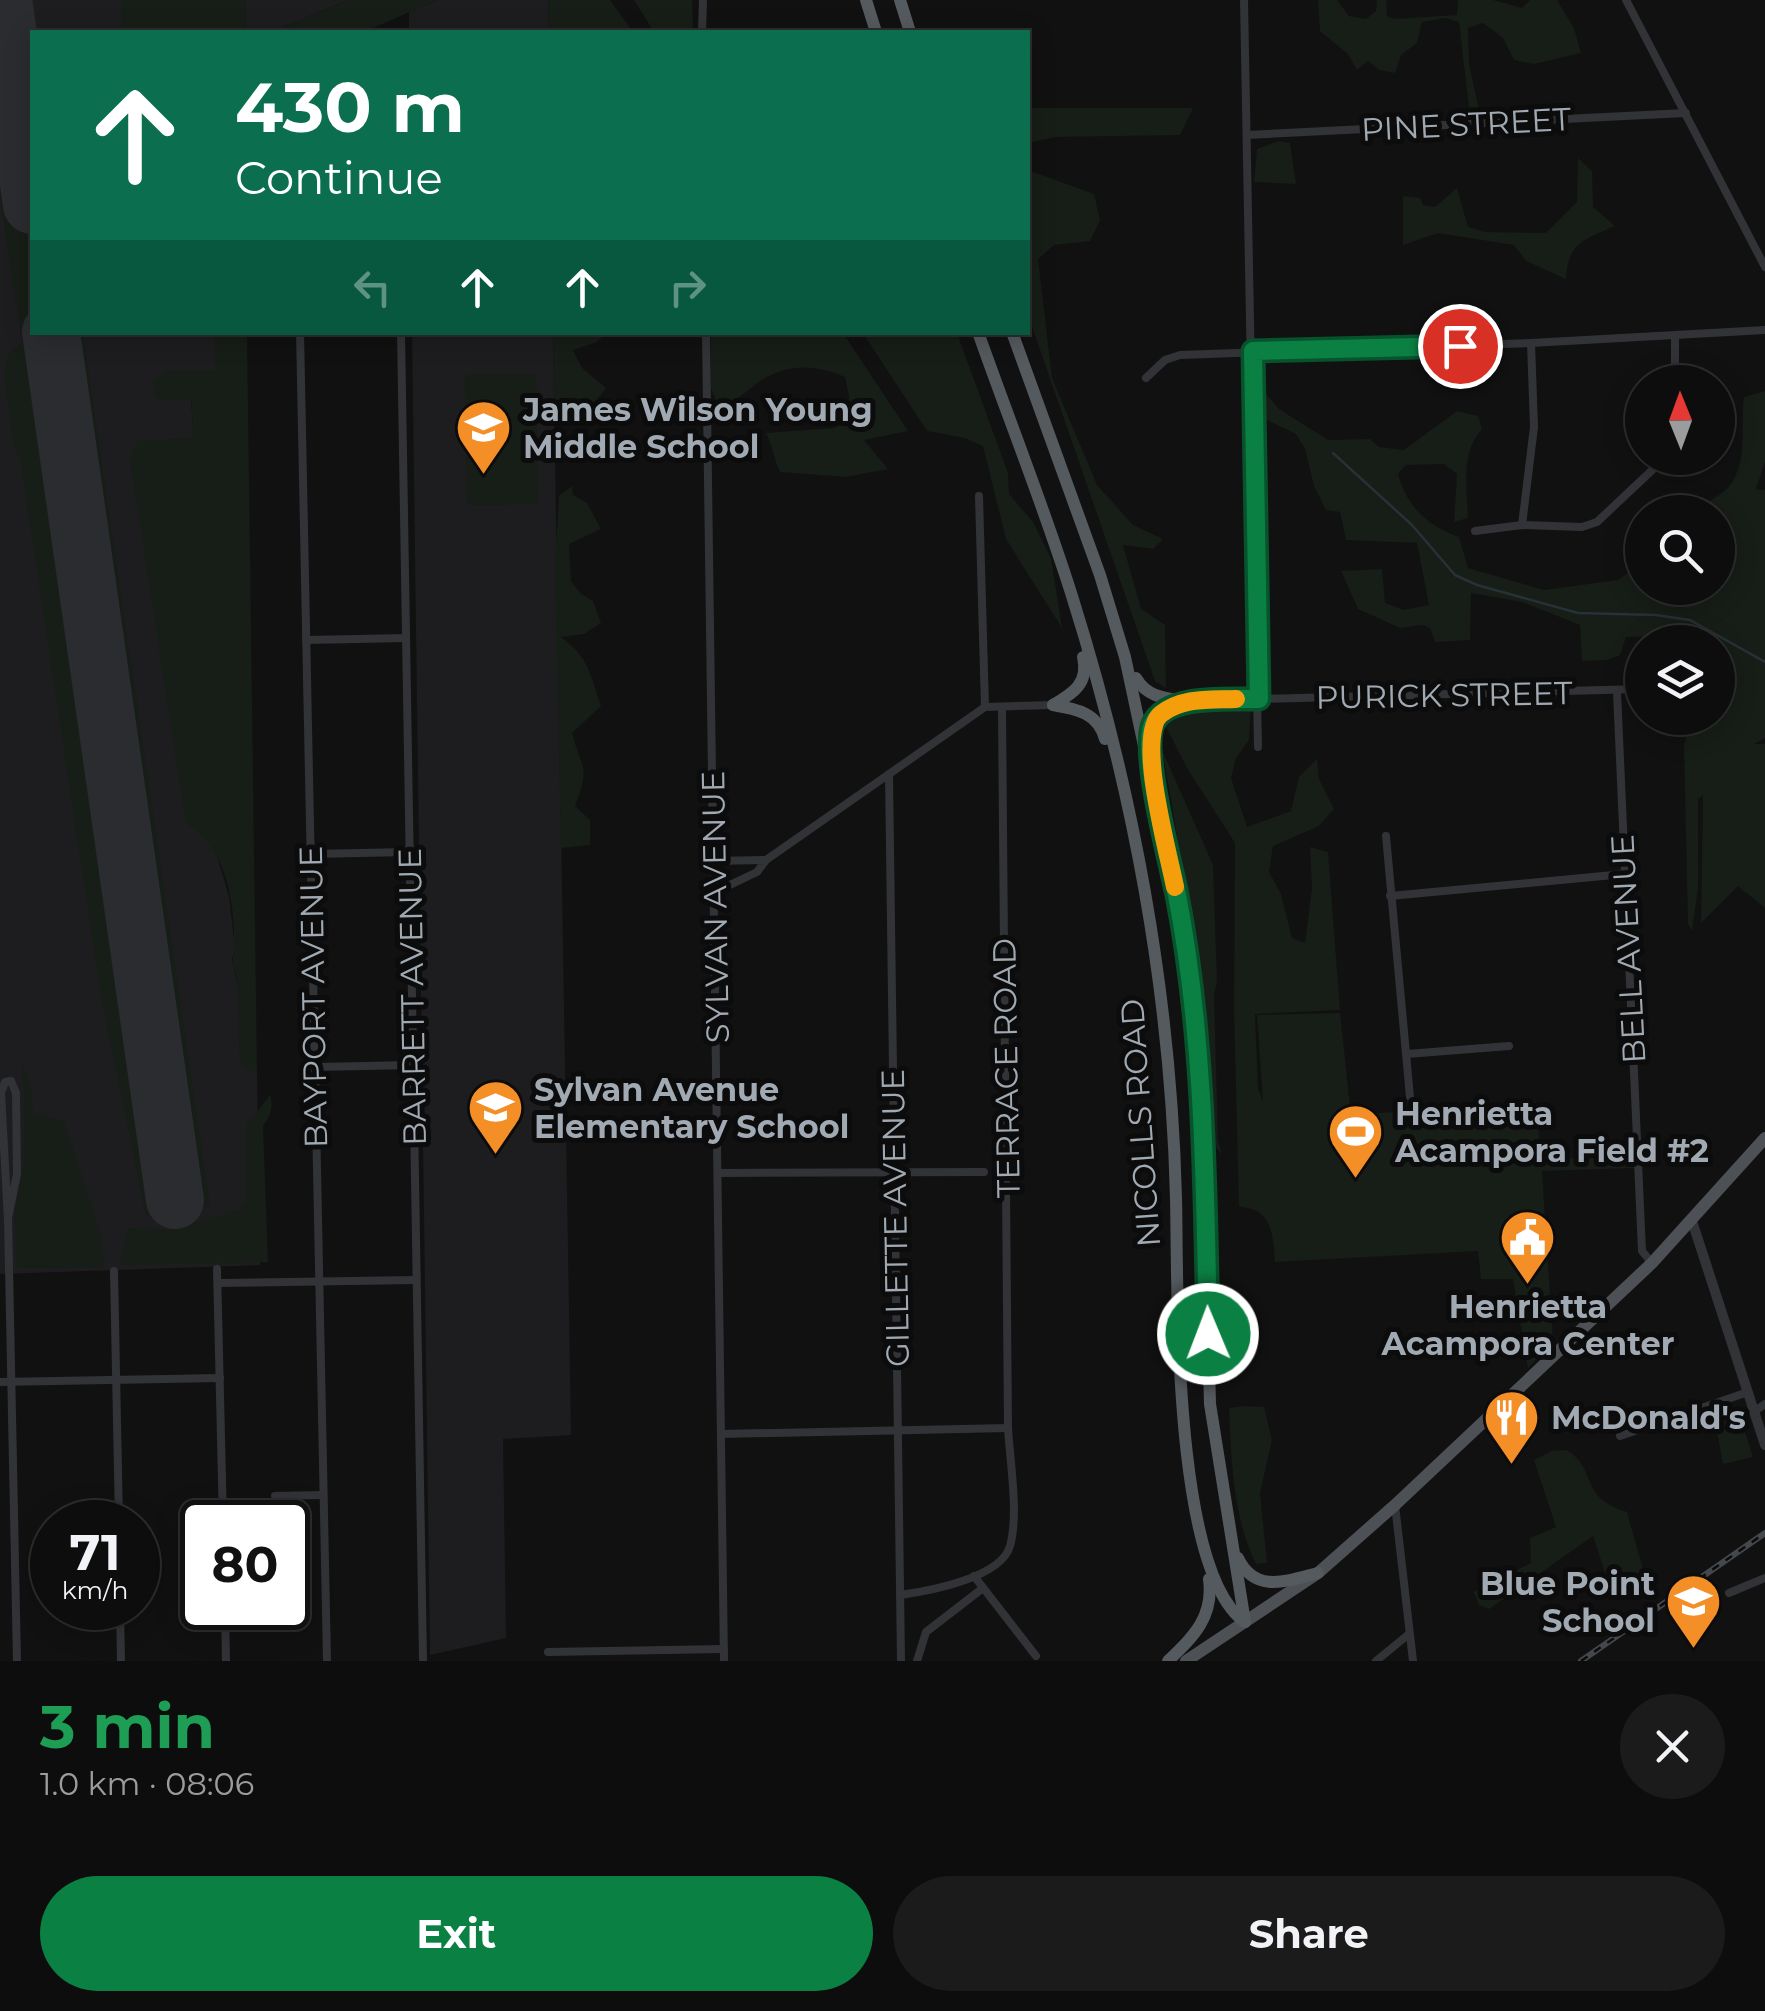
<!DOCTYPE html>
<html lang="en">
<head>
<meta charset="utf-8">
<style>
  :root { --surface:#0d0d0e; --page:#1b1b1c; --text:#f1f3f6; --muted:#9a9c9e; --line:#2d2d2e; --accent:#0b8043 }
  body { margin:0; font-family:Montserrat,sans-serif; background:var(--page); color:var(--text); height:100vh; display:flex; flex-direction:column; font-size:38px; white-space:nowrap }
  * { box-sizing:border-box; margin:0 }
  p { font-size:32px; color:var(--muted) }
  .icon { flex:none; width:55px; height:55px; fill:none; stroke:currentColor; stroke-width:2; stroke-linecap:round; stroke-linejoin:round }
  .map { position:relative; height:1661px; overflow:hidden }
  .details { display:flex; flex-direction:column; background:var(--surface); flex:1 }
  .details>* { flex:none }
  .hud { position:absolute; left:30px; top:30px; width:1000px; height:305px; border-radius:0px; box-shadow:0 5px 25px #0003,0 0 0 2px var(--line); background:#0b6e4f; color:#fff; overflow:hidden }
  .needle { width:65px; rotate:359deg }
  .controls { position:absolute; left:1625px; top:365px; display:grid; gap:20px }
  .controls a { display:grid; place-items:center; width:110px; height:110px; border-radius:50%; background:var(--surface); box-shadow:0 5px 25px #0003,0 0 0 2px var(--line); font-size:50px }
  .speed { position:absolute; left:30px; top:1500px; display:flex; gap:20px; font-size:50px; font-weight:700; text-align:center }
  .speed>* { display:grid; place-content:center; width:130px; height:130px; border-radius:50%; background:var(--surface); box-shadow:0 5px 25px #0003,0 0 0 2px var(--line); line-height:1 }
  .speed small { font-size:25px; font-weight:400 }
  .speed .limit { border:5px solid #111; border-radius:15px; background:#fff; color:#111 }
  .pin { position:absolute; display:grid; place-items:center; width:85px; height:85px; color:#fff; margin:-42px; border:5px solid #fff; border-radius:50%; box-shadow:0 2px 10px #0007 }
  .me { position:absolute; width:110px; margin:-55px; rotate:359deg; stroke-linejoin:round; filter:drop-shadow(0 0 8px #0008) }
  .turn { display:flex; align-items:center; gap:35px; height:210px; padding:0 40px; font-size:45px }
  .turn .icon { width:130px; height:130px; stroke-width:2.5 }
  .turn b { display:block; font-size:70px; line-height:85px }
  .lanes { display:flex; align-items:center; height:95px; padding:0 40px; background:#0003; justify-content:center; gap:50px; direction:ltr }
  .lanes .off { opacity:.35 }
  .round { display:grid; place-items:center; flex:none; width:105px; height:105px; border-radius:52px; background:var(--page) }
  .overview { display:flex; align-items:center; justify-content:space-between; height:170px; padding:0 40px }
  h1 { font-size:60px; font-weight:700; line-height:75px; color:#1e9e55 }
  .action { display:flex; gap:20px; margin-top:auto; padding:20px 40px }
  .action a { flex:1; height:115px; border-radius:60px; background:var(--accent); color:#fff; font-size:40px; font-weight:700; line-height:115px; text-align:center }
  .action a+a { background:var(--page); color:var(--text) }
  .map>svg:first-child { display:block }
  .built { fill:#1d1d1f }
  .green { fill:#171d17 }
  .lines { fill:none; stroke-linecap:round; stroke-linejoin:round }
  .stream { stroke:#273136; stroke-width:2.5 }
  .runway { stroke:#2a2c2f; stroke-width:58 }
  .minor { stroke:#323337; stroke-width:8 }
  .tertiary { stroke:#323337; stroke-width:10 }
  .primary { stroke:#4d5156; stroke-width:12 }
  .trunk { stroke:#555a5f; stroke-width:12 }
  .rail-casing { stroke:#44484c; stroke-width:6 }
  .rail { stroke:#0c0c0d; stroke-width:2.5; stroke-dasharray:8; stroke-linecap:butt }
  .route-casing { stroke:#07532c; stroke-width:25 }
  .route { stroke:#0b8043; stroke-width:18 }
  .slow { stroke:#f59e0b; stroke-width:18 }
  .labels { text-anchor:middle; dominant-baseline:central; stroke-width:10; stroke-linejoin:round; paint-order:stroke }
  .street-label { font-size:32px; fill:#a1aab3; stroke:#0c0c0d }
  .poi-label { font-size:32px; font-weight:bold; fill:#a1aab3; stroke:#0c0c0d; text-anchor:start }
</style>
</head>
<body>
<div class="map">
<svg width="1765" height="1661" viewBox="0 0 1765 1661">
  <rect width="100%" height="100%" fill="#111112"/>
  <g class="built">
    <path d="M0 0H121V32H32V332L215 333 216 370 191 399 194 439 196 830 208 839 217 856 229 896 235 949 232 959 257 1072 260 1265 0 1274Z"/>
    <path d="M245 0H348L272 32H246Z"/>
    <path d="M437 0H548L549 32H409V12Z"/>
    <path d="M412 333H553L571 1435 503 1439 506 1638 430 1655Z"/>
  </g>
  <g class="green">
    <path d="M121 0H245L246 32H121Z"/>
    <path d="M348 0H437L364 32H272Z"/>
    <path d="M548 0H610L633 32H549Z"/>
    <path d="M634 0H692L693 32H654Z"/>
    <path d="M1318 0H1337L1349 16 1366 19 1376 11 1377 0H1386L1387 16 1394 19 1457 15 1458 0H1493L1522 8 1530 0H1557L1574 28 1581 53 1534 64 1514 60 1503 38 1483 23 1468 28 1469 64 1479 110 1469 108 1459 22 1445 18 1422 22 1417 43 1401 55 1395 73 1379 70 1368 61 1357 70 1348 54 1320 31Z"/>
    <path d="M1028 108H1193L1180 135 1056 137 1028 143Z"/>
    <path d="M32 127V332L83 333 210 1206 146 1216 101 996 20 457 14 449 4 372 9 352 22 343 0 195V132Z"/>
    <path d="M1278 141 1290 143 1296 184 1254 182 1257 149Z"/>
    <path d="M1578 158 1592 171 1593 207 1615 226C1584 240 1568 242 1566 279L1526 261 1514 245 1438 233 1403 245V196L1420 198 1423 205 1435 207 1457 188 1468 227 1485 232 1546 233 1577 202Z"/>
    <path d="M1028 170 1094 194 1100 220 1090 241 1054 245 1038 259 1052 378 1097 485 1133 525 1163 539 1153 549 1123 545 1141 609 1165 625 1166 688 1155 681 1028 315Z"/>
    <path d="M215 333H247L257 1072 245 1069 240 1059C238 1033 239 1006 237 980 236 973 232 964 233 957 237 913 229 848 186 823L130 458 138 441 194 438 191 399 160 400 155 396 153 381 171 370H215Z"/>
    <path d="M553 333H606L597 342 573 350 582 368 606 388 584 417 558 415 554 405Z"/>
    <path d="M711 333H843L908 431 864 440 888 469 846 477 780 472C774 460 773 446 766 433L833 428 849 422 851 407 845 377C816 364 787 363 759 382 743 393 739 402 718 405L711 389Z"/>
    <path d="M863 333H957L1008 473 1009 494 1033 522 1051 558 1062 628 1006 539 983 446 965 438 927 431Z"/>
    <path d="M536 374 538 504 467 505 465 375Z"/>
    <path d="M1258 385 1279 409 1328 440 1370 439 1379 447 1404 450 1457 411 1478 416 1482 429C1460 454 1467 487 1468 518L1454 522 1457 474 1444 464 1406 465 1398 474C1407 507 1428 526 1459 537L1468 568 1544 590 1618 580 1642 562V588H1718V512H1692C1703 502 1721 498 1731 484 1748 460 1740 425 1744 397L1765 391V462L1756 489 1765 490V738L1754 744H1765V908L1738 886 1701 923 1703 795 1698 799V888L1692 931 1688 924 1684 745 1691 718H1718V642H1693L1690 636 1626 637 1620 655 1608 660 1582 661 1580 625 1522 602 1471 593 1470 640 1435 642 1430 628 1422 625 1400 628 1358 609 1341 571 1382 569 1385 603 1404 610 1429 605 1417 543 1346 540 1340 512 1326 510 1314 486 1305 449 1296 434 1263 418Z"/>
    <path d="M572 486 573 495 587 503 601 529 569 544 571 581 580 593 593 601 601 623 584 634 561 637C589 658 590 673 601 706L572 733C582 771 591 764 575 806L590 820V845L561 848 555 564 559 496Z"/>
    <path d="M1251 705 1249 740 1236 758 1231 778 1247 827 1291 811 1299 777 1317 759 1319 779 1334 809 1319 826 1273 846 1269 872 1281 894 1292 938 1305 943 1312 888 1310 847 1328 852 1340 1010 1255 1014 1258 1089 1263 1101 1257 1015 1340 1013 1351 1115 1536 1102 1541 1159 1635 1157V1168L1542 1171 1553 1342 1528 1368 1513 1279H1481L1478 1251 1275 1262C1274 1246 1273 1220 1257 1211 1251 1208 1245 1208 1239 1206L1234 1009 1235 843 1187 768 1165 725C1179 701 1225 706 1251 705Z"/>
    <path d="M1162 750 1213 865 1217 981 1214 996 1218 1140 1222 1155 1213 1143C1202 1010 1187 880 1162 750Z"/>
    <path d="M21 1063 30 1081 33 1113 64 1122 102 1238 104 1267 17 1268 15 1211 24 1165V1088Z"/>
    <path d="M270 1095C274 1107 270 1116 263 1126L268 1262 120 1265 128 1228 168 1230 240 1210 246 1200V1126Z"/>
    <path d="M1736 1405 1753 1457 1723 1464 1714 1415Z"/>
    <path d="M1244 1406 1264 1407 1272 1440 1260 1493 1267 1563 1256 1564C1233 1518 1231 1459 1229 1408Z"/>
    <path d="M1567 1450C1599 1471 1578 1497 1627 1512L1648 1587 1636 1597H1613L1593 1536 1489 1609 1479 1605 1474 1592 1531 1563 1530 1538 1556 1527 1534 1460 1552 1451Z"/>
  </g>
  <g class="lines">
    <path class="stream" d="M1333 453 1412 525 1455 575 1477 585 1578 613 1656 615 1690 620 1765 662"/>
    <g class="runway">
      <path d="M4 6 32 205"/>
      <path d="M51 332 175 1200"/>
    </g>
    <g class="minor">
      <path d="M1244 0 1258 747"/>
      <path d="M1626 0 1765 267"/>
      <path d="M702 32 703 0"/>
      <path d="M1247 135 1686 113"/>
      <path d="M300 332 327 1661"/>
      <path d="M401 332 423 1661"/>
      <path d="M706 332 724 1661"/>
      <path d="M1675 337V382"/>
      <path d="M1146 378 1165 360 1180 355 1531 343 1765 330"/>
      <path d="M979 496 985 707"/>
      <path d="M1522 525 1534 427 1531 343"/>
      <path d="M1475 531 1522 525 1582 527 1597 522 1665 458"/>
      <path d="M306 640 406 638"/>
      <path d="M1617 692 1641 1229 1642 1251 1652 1263"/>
      <path d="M1185 701 1642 689"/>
      <path d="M889 774 901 1661"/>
      <path d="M1386 836 1411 1108"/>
      <path d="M310 854 410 852"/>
      <path d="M766 860 985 707 1053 705"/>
      <path d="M714 861 766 860 757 872 730 885 714 880"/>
      <path d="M1390 896 1624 874"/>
      <path d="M1407 1054 1509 1046"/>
      <path d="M314 1067 414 1065"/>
      <path d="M718 1173 984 1172"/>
      <path d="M8 1220 1 1093 5 1082 11 1081 16 1093 17 1174 8 1218 17 1661"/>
      <path d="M217 1269 223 1522"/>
      <path d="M114 1271 119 1522"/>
      <path d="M218 1283 416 1280"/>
      <path d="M0 1382 220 1378"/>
      <path d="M1755 1411 1765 1404"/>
      <path d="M721 1434 1008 1428"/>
      <path d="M1620 1436 1748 1392"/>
      <path d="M275 1496 323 1495"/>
      <path d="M1395 1505 1413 1661"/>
      <path d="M974 1576 1036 1656"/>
      <path d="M1729 1593 1765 1578"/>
      <path d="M900 1595C929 1591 1001 1578 1010 1546 1019 1514 1010 1462 1008 1428L1002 708"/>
      <path d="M120 1608 121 1661"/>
      <path d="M225 1608 226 1661"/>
      <path d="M548 1652 724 1649"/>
      <path d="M917 1661 926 1632 983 1588"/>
      <path d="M1376 1661 1409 1634"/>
    </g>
    <path class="tertiary" d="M1692 1221 1765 1445"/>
    <path class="primary" d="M1186 1661 1318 1573 1395 1505 1652 1263 1765 1138"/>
    <g class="trunk">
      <path d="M866 0 876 32"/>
      <path d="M900 0 910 32"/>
      <path d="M978 332C1009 420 1044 507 1072 596 1133 790 1171 995 1176 1198 1178 1285 1172 1572 1245 1622"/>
      <path d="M1012 332 1100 575 1125 657 1182 924 1193 1003 1203 1122 1210 1404 1245 1622"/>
      <path d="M1136 678C1147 697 1164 698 1185 701"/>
      <path d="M1053 705C1074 693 1089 683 1083 657"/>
      <path d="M1053 705C1077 709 1098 713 1105 739"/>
      <path d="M1151 746C1149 720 1164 712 1185 701"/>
      <path d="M1238 1558C1255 1594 1287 1581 1318 1573"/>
      <path d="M1168 1661C1194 1636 1214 1617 1209 1579"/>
    </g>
    <defs>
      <path id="rail" d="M1581 1661 1765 1533"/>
    </defs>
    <use href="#rail" class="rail-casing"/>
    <use href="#rail" class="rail"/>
  </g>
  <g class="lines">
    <defs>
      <path id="route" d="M1208 1334C1205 1187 1205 1040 1177 895 1170 861 1141 752 1153 724 1167 693 1231 700 1259 699L1253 351 1460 346"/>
    </defs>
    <use href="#route" class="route-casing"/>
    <use href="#route" class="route"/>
    <path class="slow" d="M1175 887C1169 855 1135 735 1161 714 1183 697 1209 700 1236 699"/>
  </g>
  <defs>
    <symbol id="school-pin" viewBox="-11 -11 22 30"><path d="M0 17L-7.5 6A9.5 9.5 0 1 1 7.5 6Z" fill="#f48e26" stroke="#0c0c0d"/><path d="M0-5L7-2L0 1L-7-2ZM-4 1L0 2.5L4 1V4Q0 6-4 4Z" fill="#fff"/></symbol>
    <symbol id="stadium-pin" viewBox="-11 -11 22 30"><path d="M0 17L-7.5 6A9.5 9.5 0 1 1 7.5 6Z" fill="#f48e26" stroke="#0c0c0d"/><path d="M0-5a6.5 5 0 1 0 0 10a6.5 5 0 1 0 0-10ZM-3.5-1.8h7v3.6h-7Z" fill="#fff"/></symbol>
    <symbol id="civic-pin" viewBox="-11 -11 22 30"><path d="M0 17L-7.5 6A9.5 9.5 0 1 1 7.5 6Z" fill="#f48e26" stroke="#0c0c0d"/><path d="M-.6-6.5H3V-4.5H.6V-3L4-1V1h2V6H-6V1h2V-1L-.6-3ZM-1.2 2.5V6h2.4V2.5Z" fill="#fff"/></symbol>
    <symbol id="restaurant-pin" viewBox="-11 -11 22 30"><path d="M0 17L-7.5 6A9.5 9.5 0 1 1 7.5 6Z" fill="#f48e26" stroke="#0c0c0d"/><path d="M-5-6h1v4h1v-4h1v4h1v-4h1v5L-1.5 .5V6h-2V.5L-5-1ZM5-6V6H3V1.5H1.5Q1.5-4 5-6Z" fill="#fff"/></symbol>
  </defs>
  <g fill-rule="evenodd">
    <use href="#school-pin" x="452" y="396" width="63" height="86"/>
    <use href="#school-pin" x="464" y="1076" width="63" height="86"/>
    <use href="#stadium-pin" x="1324" y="1100" width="63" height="86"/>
    <use href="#civic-pin" x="1496" y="1206" width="63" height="86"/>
    <use href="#restaurant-pin" x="1480" y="1386" width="63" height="86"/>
    <use href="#school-pin" x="1662" y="1570" width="63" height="86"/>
  </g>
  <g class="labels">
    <g class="street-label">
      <text transform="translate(1466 124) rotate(-3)">PINE STREET</text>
      <text transform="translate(1444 695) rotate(-1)">PURICK STREET</text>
      <text transform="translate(715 907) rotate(-91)">SYLVAN AVENUE</text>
      <text transform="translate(1628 949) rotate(-93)">BELL AVENUE</text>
      <text transform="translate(313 997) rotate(-91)">BAYPORT AVENUE</text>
      <text transform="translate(412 997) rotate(-91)">BARRETT AVENUE</text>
      <text transform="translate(1006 1068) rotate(-91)">TERRACE ROAD</text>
      <text transform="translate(1140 1123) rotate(-94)">NICOLLS ROAD</text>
      <text transform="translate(895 1218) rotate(-91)">GILLETTE AVENUE</text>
    </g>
    <g class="poi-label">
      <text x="523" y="409">James Wilson Young<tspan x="523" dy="37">Middle School</tspan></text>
      <text x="534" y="1089">Sylvan Avenue<tspan x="534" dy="37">Elementary School</tspan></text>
      <text x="1395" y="1113">Henrietta<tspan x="1395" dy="37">Acampora Field #2</tspan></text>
      <text x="1528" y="1306" text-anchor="middle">Henrietta<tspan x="1528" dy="37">Acampora Center</tspan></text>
      <text x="1551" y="1417">McDonald's</text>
      <text x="1655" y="1583" text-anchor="end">Blue Point<tspan x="1655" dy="37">School</tspan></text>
    </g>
  </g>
</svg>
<div class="controls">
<a><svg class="needle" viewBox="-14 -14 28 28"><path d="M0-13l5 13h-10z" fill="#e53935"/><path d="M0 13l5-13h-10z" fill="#9a9c9e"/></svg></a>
<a><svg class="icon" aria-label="search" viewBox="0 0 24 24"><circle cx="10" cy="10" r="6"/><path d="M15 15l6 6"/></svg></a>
<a><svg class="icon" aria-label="layers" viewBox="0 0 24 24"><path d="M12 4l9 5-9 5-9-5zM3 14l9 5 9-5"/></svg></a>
</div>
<div class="speed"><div>71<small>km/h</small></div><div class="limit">80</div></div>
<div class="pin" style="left:1460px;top:346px;background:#d93025"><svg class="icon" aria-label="arrive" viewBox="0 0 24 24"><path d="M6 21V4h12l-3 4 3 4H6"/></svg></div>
<svg class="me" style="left:1208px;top:1334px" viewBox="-20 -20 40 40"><circle r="17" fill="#0b8043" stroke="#fff" stroke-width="3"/><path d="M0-11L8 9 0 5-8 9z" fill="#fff"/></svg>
<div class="hud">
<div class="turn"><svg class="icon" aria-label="ahead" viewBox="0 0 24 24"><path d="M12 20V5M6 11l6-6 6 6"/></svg><div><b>430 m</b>Continue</div></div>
<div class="lanes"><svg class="icon off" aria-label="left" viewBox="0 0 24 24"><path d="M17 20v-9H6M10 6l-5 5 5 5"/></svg><svg class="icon" aria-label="ahead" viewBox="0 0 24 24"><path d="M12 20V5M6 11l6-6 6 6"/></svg><svg class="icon" aria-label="ahead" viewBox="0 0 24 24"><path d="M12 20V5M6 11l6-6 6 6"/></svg><svg class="icon off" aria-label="right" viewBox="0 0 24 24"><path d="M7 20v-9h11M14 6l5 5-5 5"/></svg></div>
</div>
</div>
<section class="details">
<div class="overview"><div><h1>3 min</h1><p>1.0 km · 08:06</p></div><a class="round"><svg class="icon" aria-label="close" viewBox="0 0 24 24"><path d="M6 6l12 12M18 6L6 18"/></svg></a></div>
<div class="action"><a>Exit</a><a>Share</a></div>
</section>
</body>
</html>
